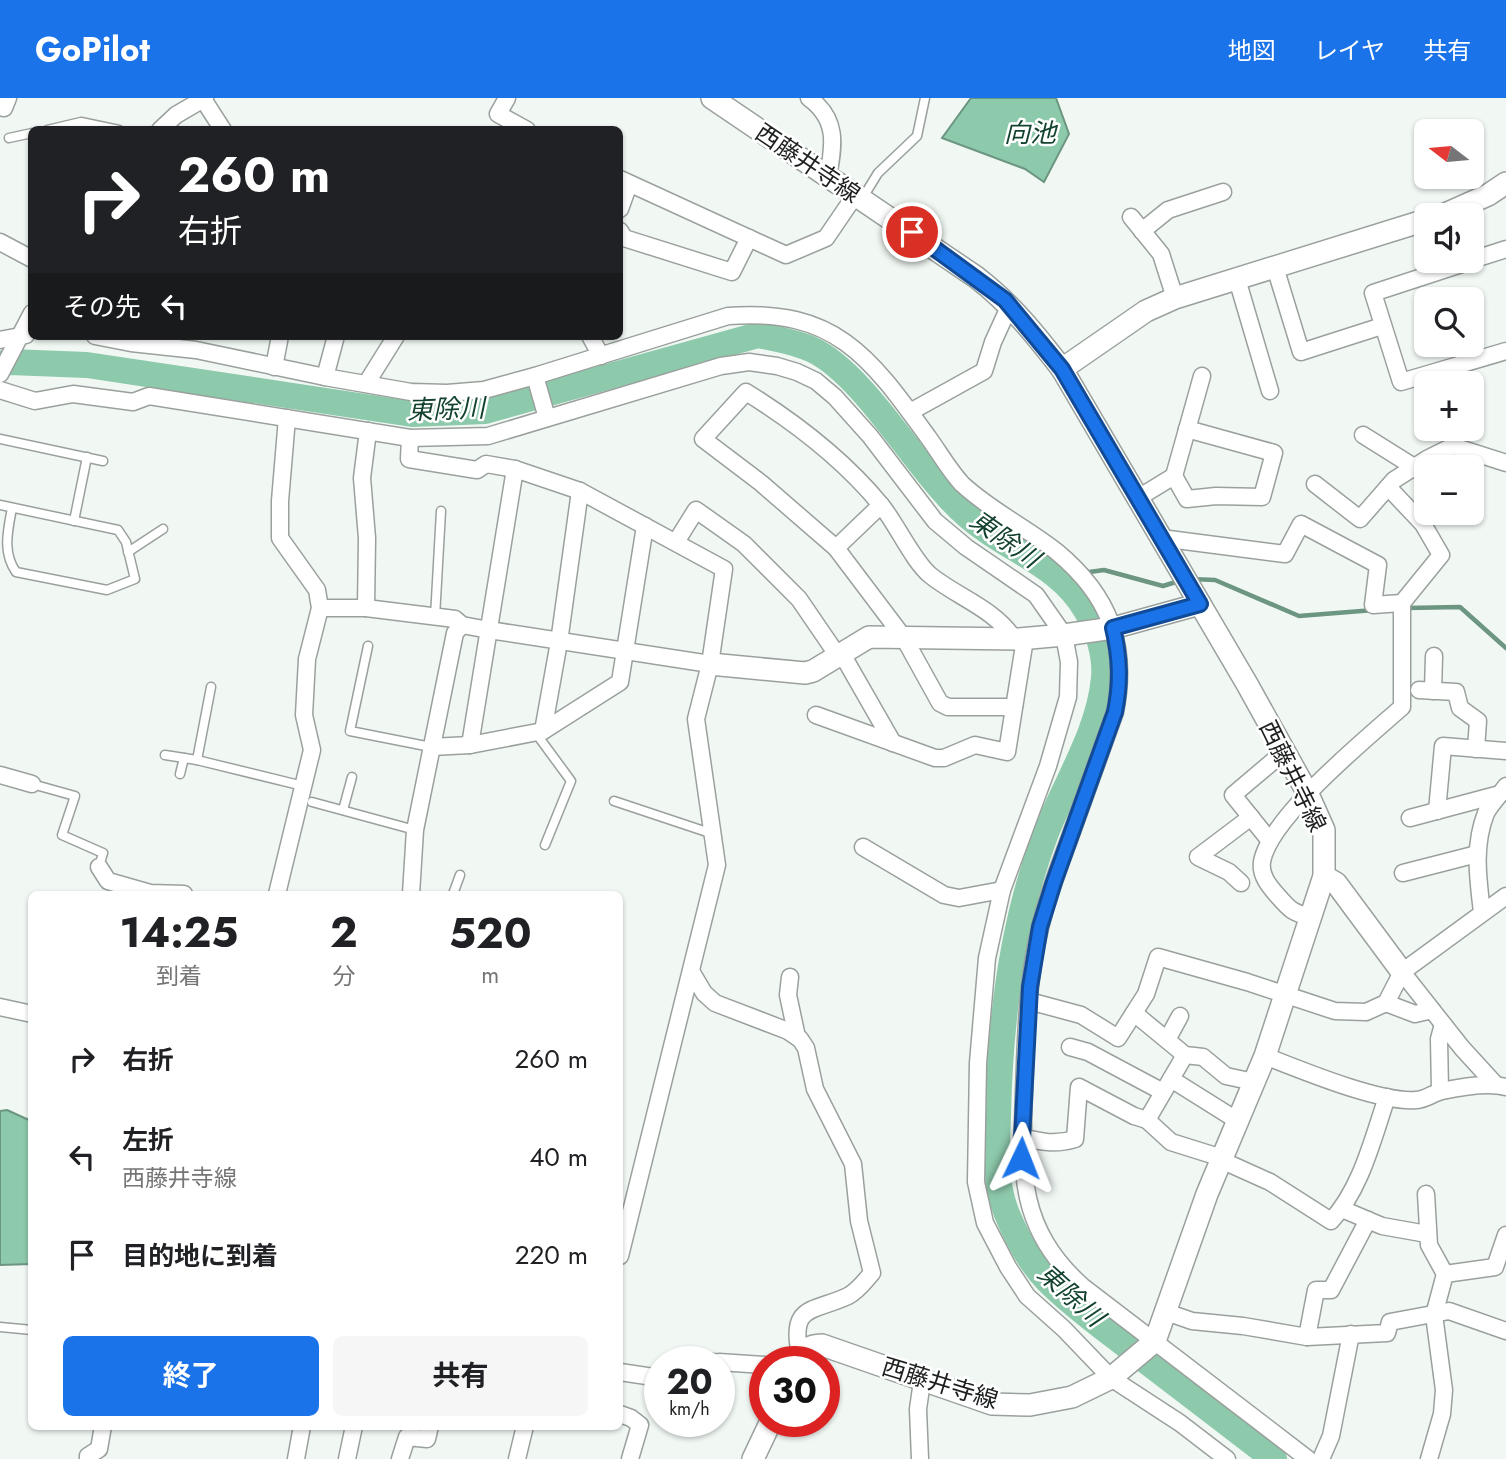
<!DOCTYPE html>
<html lang="ja">
<head>
<meta charset="utf-8">
<style>
  :root { --surface:#fff; --page:#f6f6f6; --text:#202124; --muted:#757577; --accent:#1a73e8 }
  body { margin:0; font-family:Jost,"Noto Sans JP",sans-serif; background:var(--page); color:var(--text); height:100vh; display:flex; flex-direction:column; font-size:26px; white-space:nowrap }
  * { box-sizing:border-box; margin:0 }
  p { font-size:23px; color:var(--muted) }
  .icon { flex:none; width:38px; height:38px; fill:none; stroke:currentColor; stroke-width:2; stroke-linecap:round; stroke-linejoin:round }
  .map { position:relative; flex:1; overflow:hidden }
  .drawer { position:absolute; left:28px; top:793px; width:595px; height:539px; display:flex; flex-direction:column; background:var(--surface); border-radius:10px; box-shadow:0 2px 5px #0004 }
  .drawer>* { flex:none }
  .hud { position:absolute; left:28px; top:28px; width:595px; height:214px; border-radius:10px; box-shadow:0 2px 5px #0004; background:#202124; color:#fff; overflow:hidden }
  .needle { width:46px; rotate:286deg }
  .fabs { position:absolute; left:1414px; top:21px; display:grid; gap:14px }
  .fabs a { display:grid; place-items:center; width:70px; height:70px; border-radius:10px; background:var(--surface); box-shadow:0 2px 5px #0004; font-size:35px }
  .speed { position:absolute; left:644px; top:1248px; display:flex; gap:14px; font-size:35px; font-weight:700; text-align:center }
  .speed>* { display:grid; place-content:center; width:91px; height:91px; border-radius:50%; background:var(--surface); box-shadow:0 2px 5px #0004; line-height:1 }
  .speed small { font-size:18px; font-weight:400 }
  .speed .limit { border:10px solid #d22; background:#fff; color:#111 }
  .pin { position:absolute; display:grid; place-items:center; width:60px; height:60px; color:#fff; margin:-30px; border:4px solid #fff; border-radius:50%; box-shadow:0 2px 7px #0007 }
  .me { position:absolute; width:77px; margin:-38px; rotate:2deg; stroke-linejoin:round; filter:drop-shadow(0 0 5px #0008) }
  .turn { display:flex; align-items:center; gap:24px; height:147px; padding:0 35px; font-size:32px }
  .turn .icon { width:91px; height:91px; stroke-width:2.5 }
  .turn b { display:block; font-size:49px; line-height:60px }
  .then { display:flex; align-items:center; height:66px; padding:0 35px; background:#0003; gap:14px; font-size:26px }
  .eta { display:flex; justify-content:space-evenly; align-items:center; height:119px; text-align:center }
  .eta b { font-size:42px; font-weight:700; line-height:49px }
  .action { display:flex; gap:14px; margin-top:auto; padding:14px 35px }
  .action a { flex:1; height:80px; border-radius:10px; background:var(--accent); color:#fff; font-size:28px; font-weight:700; line-height:80px; text-align:center }
  .action a+a { background:var(--page); color:var(--text) }
  ul { padding:0; list-style:none }
  li { display:flex; align-items:center; gap:21px; height:98px; padding:0 35px }
  li div { flex:1 }
  li b { display:block; font-size:26px }
  li em { font-style:normal }
  header { display:flex; align-items:center; gap:42px; box-sizing:border-box; height:98px; padding:0 35px; background:var(--accent); color:#fff }
  header strong { font-size:33px }
  nav { display:flex; gap:38px; margin-inline-start:auto; font-size:24px }
  .map>svg:first-child { display:block }
  .water { fill:#8dc9ab; stroke:#6c9681; stroke-width:2 }
  .lines { fill:none; stroke-linecap:round; stroke-linejoin:round }
  .stream { stroke:#6c9681; stroke-width:4.5 }
  .river { stroke:#8dc9ab; stroke-width:26 }
  .lane-casing { stroke:#9aa19d; stroke-width:11 }
  .street-casing { stroke:#9aa19d; stroke-width:19 }
  .secondary-casing { stroke:#9aa19d; stroke-width:24 }
  .lane { stroke:#fff; stroke-width:8 }
  .street { stroke:#fff; stroke-width:16 }
  .secondary { stroke:#fff; stroke-width:21 }
  .route-casing { stroke:#114b97; stroke-width:18 }
  .route { stroke:#1a73e8; stroke-width:12 }
  .labels { text-anchor:middle; dominant-baseline:central; stroke-width:5; stroke-linejoin:round; paint-order:stroke }
  .street-label { font-size:24px; fill:#1e201f; stroke:#fff }
  .water-label { font-size:26px; font-style:italic; fill:#13432f; stroke:#fff }
</style>
</head>
<body>
<header>
<strong>GoPilot</strong>
<nav><a>地図</a><a>レイヤ</a><a>共有</a></nav>
</header>
<div class="map">
<svg width="1506" height="1361" viewBox="0 0 1506 1361">
  <rect width="100%" height="100%" fill="#f1f8f4"/>
  <g class="water">
    <path d="M971 0H1056L1069 36 1044 84 1025 71 942 40Z"/>
    <path d="M7 1012 31 1023V1166L0 1167V1013Z"/>
  </g>
  <g class="lines">
    <g class="stream">
      <path d="M1082 475 1104 472 1163 488 1179 483"/>
      <path d="M1062 480 1074 477"/>
      <path d="M1191 481 1215 482 1299 518 1374 512"/>
      <path d="M1407 510 1460 509 1506 550"/>
    </g>
    <path class="river" d="M0 266 10 264 87 267 412 316 485 313 758 237C777 241 796 244 813 252 859 274 908 355 944 394 956 408 971 422 986 432 1023 458 1063 472 1086 512 1098 532 1106 557 1104 580 1099 635 1065 685 1046 735 1012 824 1000 922 998 1017 997 1050 994 1085 1007 1116 1017 1140 1030 1165 1048 1183 1075 1210 1108 1233 1137 1256 1183 1291 1228 1326 1274 1361"/>
    <defs>
      <g id="lane">
        <path d="M47 32 81 24 119 32"/>
        <path d="M9 40 32 35"/>
        <path d="M862 101 878 75 917 38 925 0"/>
        <path d="M0 341 103 363"/>
        <path d="M0 407 118 432 126 444 135 481 107 492 16 474C2 454 8 432 12 410"/>
        <path d="M74 423 87 359"/>
        <path d="M128 454 163 431"/>
        <path d="M435 519 441 413"/>
        <path d="M368 548 350 633 431 649"/>
        <path d="M535 634 571 683 545 747"/>
        <path d="M165 657 197 662 303 688"/>
        <path d="M197 662 211 589"/>
        <path d="M180 676 184 660"/>
        <path d="M32 686 75 698 62 737 103 755 99 769"/>
        <path d="M614 703 713 736"/>
        <path d="M312 704 415 732"/>
        <path d="M343 712 352 679"/>
        <path d="M453 796 460 777"/>
        <path d="M0 1229 32 1232"/>
      </g>
      <g id="street">
        <path d="M507 0 498 16 527 32"/>
        <path d="M809 0C838 21 834 47 828 78"/>
        <path d="M203 1 223 32"/>
        <path d="M0 5 4 10 8 0"/>
        <path d="M160 32 176 17 205 0"/>
        <path d="M620 81 786 157 826 140 856 96"/>
        <path d="M620 111 629 86"/>
        <path d="M1131 119 1161 156 1175 200"/>
        <path d="M620 133 624 140 732 174 749 140"/>
        <path d="M1142 133 1168 112 1223 94"/>
        <path d="M0 144 32 161"/>
        <path d="M1472 162 1506 151"/>
        <path d="M1471 163 1373 195 1401 284 1506 253"/>
        <path d="M1275 169 1301 254 1382 228"/>
        <path d="M1237 181 1270 293"/>
        <path d="M95 238 131 245 196 252 325 279 411 294 447 295 484 292 535 278 728 218C836 210 870 259 928 339 939 354 949 372 962 386 991 413 1027 430 1057 454 1110 498 1128 547 1115 614 1100 655 1085 697 1070 739 1059 769 1047 799 1040 830 1027 883 1026 939 1024 993 1021 1074 1018 1130 1082 1188L1308 1361"/>
        <path d="M590 238 601 258"/>
        <path d="M0 242 26 237"/>
        <path d="M274 269 280 238"/>
        <path d="M0 276 32 215"/>
        <path d="M535 278 547 320"/>
        <path d="M325 279 336 238"/>
        <path d="M366 286 396 238"/>
        <path d="M0 292 35 303 73 296 133 304 149 298 410 340 488 338 721 268 749 264 777 268 797 274 816 283 835 299 870 338 935 423 966 449 1036 497 1064 537 1069 564 1068 599 1048 668 1002 792 987 860 978 965 976 1084 985 1125 1008 1169 1027 1198 1064 1231 1111 1280 1180 1325 1227 1361"/>
        <path d="M910 314 984 273 993 244 1010 207"/>
        <path d="M1363 337 1414 369"/>
        <path d="M410 340 409 361 477 372 486 366 515 371"/>
        <path d="M1174 378 1187 401 1216 398 1262 399 1274 355 1187 331"/>
        <path d="M1315 386 1360 421 1394 382 1427 361 1453 348 1506 365"/>
        <path d="M1138 400 1174 378 1202 278"/>
        <path d="M1161 440 1285 456 1301 426 1378 467 1373 507 1402 505"/>
        <path d="M676 444 696 412 744 446 799 501 838 558"/>
        <path d="M836 450 881 407"/>
        <path d="M320 510H366L455 521 462 527 489 532 710 566"/>
        <path d="M366 510 367 440 362 380 368 333"/>
        <path d="M1014 541C995 511 957 499 930 477 913 463 896 425 881 407 843 361 796 325 746 294L703 341 761 385 836 450 904 540 940 605 948 609H1014"/>
        <path d="M842 556 893 645"/>
        <path d="M1419 592 1456 594 1460 610 1478 623 1476 651"/>
        <path d="M1433 593 1434 558"/>
        <path d="M816 617 935 660H944L975 647 1007 654 1025 541"/>
        <path d="M543 633 559 544 580 393"/>
        <path d="M470 647 515 371 580 393 724 471 710 566 696 621 717 767 620 1158"/>
        <path d="M431 649 470 647 543 633 620 584 645 428"/>
        <path d="M0 677 32 686"/>
        <path d="M1437 713 1443 648 1506 653"/>
        <path d="M1410 720 1500 696"/>
        <path d="M1270 743 1233 697 1285 653"/>
        <path d="M863 749 944 797 959 800 1002 792"/>
        <path d="M99 769 108 783 150 795 184 796"/>
        <path d="M1403 775 1477 756"/>
        <path d="M1241 785 1229 774 1198 759 1251 719"/>
        <path d="M277 796 312 652 304 617 307 561 320 510 317 492 280 440V403L287 320"/>
        <path d="M411 796 415 732 455 535 462 527"/>
        <path d="M1482 814C1478 780 1473 748 1486 715 1491 706 1500 697 1506 688"/>
        <path d="M1312 820C1292 814 1291 813 1277 797 1269 788 1260 777 1262 764 1269 720 1367 640 1402 609V505L1441 457 1423 426 1388 389"/>
        <path d="M691 873 704 895 715 905 788 933 800 941 806 950 815 991 853 1066 859 1123 872 1175C865 1183 858 1193 848 1198 814 1214 789 1206 800 1256"/>
        <path d="M1402 874 1462 950 1495 986"/>
        <path d="M790 879 788 897 797 939"/>
        <path d="M1029 903 1081 917 1118 940 1146 896 1158 859 1247 884 1335 913 1366 914 1386 905 1402 874 1506 798"/>
        <path d="M1386 905 1415 916 1432 912"/>
        <path d="M0 909 32 916"/>
        <path d="M1134 915 1185 957 1203 959 1226 978 1254 984"/>
        <path d="M1167 942 1180 918"/>
        <path d="M1070 949 1088 954 1163 994"/>
        <path d="M1185 957 1147 1022 1171 1044 1222 1060"/>
        <path d="M1265 958C1301 972 1380 1005 1416 1002 1425 1002 1433 995 1442 993 1461 989 1487 984 1506 989"/>
        <path d="M1171 981 1238 1023"/>
        <path d="M1440 993 1439 941 1443 926"/>
        <path d="M1022 1039C1041 1044 1055 1047 1075 1041L1079 989 1134 1018 1147 1022"/>
        <path d="M1221 1062 1270 1084 1331 1123C1361 1091 1373 1040 1387 999"/>
        <path d="M1426 1096 1429 1147 1445 1176"/>
        <path d="M1342 1111 1382 1128 1427 1136"/>
        <path d="M1166 1214 1192 1223 1243 1228 1307 1239 1387 1235 1390 1224 1449 1213 1506 1233"/>
        <path d="M1307 1239 1316 1192H1331L1368 1122"/>
        <path d="M691 1264H714"/>
        <path d="M719 1264 765 1267"/>
        <path d="M620 1274 660 1280"/>
        <path d="M620 1316 631 1320 640 1327 630 1361"/>
        <path d="M88 1361V1358L99 1351 103 1328"/>
        <path d="M296 1361 302 1328"/>
        <path d="M347 1361 354 1328"/>
        <path d="M400 1361 407 1339 427 1341 430 1328"/>
        <path d="M517 1361 525 1328"/>
        <path d="M920 1361 918 1311 922 1283"/>
        <path d="M1321 1361 1331 1338 1351 1236"/>
        <path d="M1429 1361 1442 1316 1444 1292 1434 1217 1445 1176 1495 1169 1506 1137"/>
      </g>
      <g id="secondary">
        <path d="M712 0 976 179C1011 206 1035 236 1062 271L1247 586 1307 694 1324 732V778L1265 958 1207 1096 1155 1243 1111 1280 1072 1299 1030 1307 992 1306 822 1247C809 1247 802 1253 795 1264"/>
        <path d="M1443 117 1488 97 1506 85"/>
        <path d="M1062 271 1146 213 1175 200 1426 122"/>
        <path d="M710 566 805 575 813 573 869 539 1019 541 1064 537 1113 530 1200 506"/>
        <path d="M1324 778 1336 785 1402 874"/>
        <path d="M753 1361 771 1323"/>
      </g>
    </defs>
    <use href="#lane" class="lane-casing"/>
    <use href="#street" class="street-casing"/>
    <use href="#secondary" class="secondary-casing"/>
    <use href="#lane" class="lane"/>
    <use href="#street" class="street"/>
    <use href="#secondary" class="secondary"/>
  </g>
  <g class="lines">
    <defs>
      <path id="route" d="M912 134 1005 202 1062 271 1200 506 1113 530C1120 559 1121 584 1115 614L1054 784 1040 829 1030 889 1021 1060"/>
    </defs>
    <use href="#route" class="route-casing"/>
    <use href="#route" class="route"/>
  </g>
  <g class="labels">
    <g class="street-label">
      <text transform="translate(808 65) rotate(34)">西藤井寺線</text>
      <text transform="translate(1293 678) rotate(64)">西藤井寺線</text>
      <text transform="translate(940 1285) rotate(17)">西藤井寺線</text>
    </g>
    <g class="water-label">
      <text x="1030" y="35">向池</text>
      <text transform="translate(446 311) rotate(-2)">東除川</text>
      <text transform="translate(1005 441) rotate(35)">東除川</text>
      <text transform="translate(1071 1197) rotate(42)">東除川</text>
    </g>
  </g>
</svg>
<div class="fabs">
<a><svg class="needle" viewBox="-14 -14 28 28"><path d="M0-13l5 13h-10z" fill="#e53935"/><path d="M0 13l5-13h-10z" fill="#757577"/></svg></a>
<a><svg class="icon" aria-label="sound" viewBox="0 0 24 24"><path d="M4 9h4l5-4v14l-5-4H4zM17 9q2 3 0 6"/></svg></a>
<a><svg class="icon" aria-label="search" viewBox="0 0 24 24"><circle cx="10" cy="10" r="6"/><path d="M15 15l6 6"/></svg></a>
<a>+</a>
<a>−</a>
</div>
<div class="speed"><div>20<small>km/h</small></div><div class="limit">30</div></div>
<div class="pin" style="left:912px;top:134px;background:#d93025"><svg class="icon" aria-label="arrive" viewBox="0 0 24 24"><path d="M6 21V4h12l-3 4 3 4H6"/></svg></div>
<svg class="me" style="left:1021px;top:1060px" viewBox="-20 -20 40 40"><path d="M0-17L14 15 0 8-14 15z" fill="#1a73e8" stroke="#fff" stroke-width="4"/></svg>
<div class="hud">
<div class="turn"><svg class="icon" aria-label="right" viewBox="0 0 24 24"><path d="M7 20v-9h11M14 6l5 5-5 5"/></svg><div><b>260 m</b>右折</div></div>
<div class="then">その先<svg class="icon" aria-label="left" viewBox="0 0 24 24"><path d="M17 20v-9H6M10 6l-5 5 5 5"/></svg></div>
</div>
<section class="drawer">
<div class="eta">
<div><b>14:25</b><p>到着</p></div>
<div><b>2</b><p>分</p></div>
<div><b>520</b><p>m</p></div>
</div>
<ul>
<li><svg class="icon" aria-label="right" viewBox="0 0 24 24"><path d="M7 20v-9h11M14 6l5 5-5 5"/></svg><div><b>右折</b></div><em>260 m</em></li>
<li><svg class="icon" aria-label="left" viewBox="0 0 24 24"><path d="M17 20v-9H6M10 6l-5 5 5 5"/></svg><div><b>左折</b><p>西藤井寺線</p></div><em>40 m</em></li>
<li><svg class="icon" aria-label="arrive" viewBox="0 0 24 24"><path d="M6 21V4h12l-3 4 3 4H6"/></svg><div><b>目的地に到着</b></div><em>220 m</em></li>
</ul>
<div class="action"><a>終了</a><a>共有</a></div>
</section>
</div>
</body>
</html>
